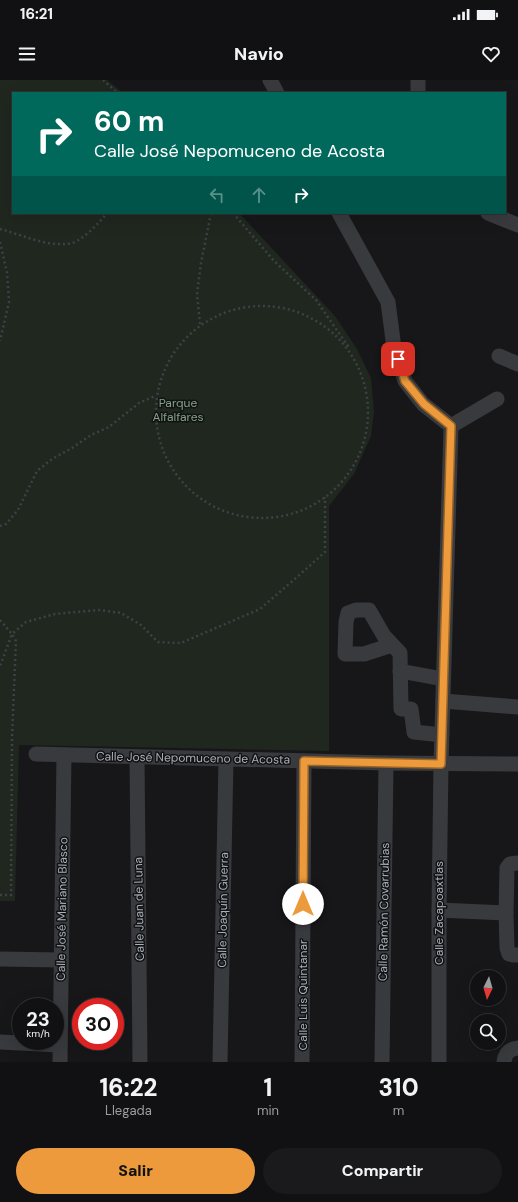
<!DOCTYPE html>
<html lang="es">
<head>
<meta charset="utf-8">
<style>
  :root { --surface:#111113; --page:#1a1a1c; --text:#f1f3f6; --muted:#9c9da0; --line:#303133; --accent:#ec9a3c }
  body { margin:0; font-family:"DM Sans",sans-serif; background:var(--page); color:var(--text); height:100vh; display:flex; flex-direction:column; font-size:15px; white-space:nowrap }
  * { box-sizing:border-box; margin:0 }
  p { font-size:13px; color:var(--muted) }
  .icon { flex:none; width:22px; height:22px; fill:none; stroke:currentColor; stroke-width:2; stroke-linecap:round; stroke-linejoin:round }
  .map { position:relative; height:982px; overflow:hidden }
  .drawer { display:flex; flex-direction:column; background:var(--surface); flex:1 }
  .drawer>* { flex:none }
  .top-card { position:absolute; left:12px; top:12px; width:494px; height:122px; border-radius:0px; box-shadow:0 4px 16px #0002,0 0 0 1px var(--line); background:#00695c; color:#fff; overflow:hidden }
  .needle { width:26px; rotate:185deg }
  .controls { position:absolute; left:470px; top:890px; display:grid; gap:8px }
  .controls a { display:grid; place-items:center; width:36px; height:36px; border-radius:50%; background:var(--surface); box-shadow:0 4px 16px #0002,0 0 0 1px var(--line); font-size:20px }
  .speed { position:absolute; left:12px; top:918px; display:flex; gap:8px; font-size:20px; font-weight:700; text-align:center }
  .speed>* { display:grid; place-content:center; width:52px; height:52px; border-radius:50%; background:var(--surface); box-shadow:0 4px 16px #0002,0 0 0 1px var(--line); line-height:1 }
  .speed small { font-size:10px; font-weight:400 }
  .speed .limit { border:6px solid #d22; background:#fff; color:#111 }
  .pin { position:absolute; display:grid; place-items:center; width:34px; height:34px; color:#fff; margin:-17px; border-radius:8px; box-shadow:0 2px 6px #0006 }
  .me { position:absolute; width:44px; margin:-22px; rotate:0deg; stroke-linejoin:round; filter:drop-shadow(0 0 3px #0008) }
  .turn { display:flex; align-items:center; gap:14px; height:84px; padding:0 16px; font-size:18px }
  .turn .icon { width:52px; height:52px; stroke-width:2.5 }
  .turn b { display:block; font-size:28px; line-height:34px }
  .lanes { display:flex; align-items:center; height:38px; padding:0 16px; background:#0003; justify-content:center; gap:20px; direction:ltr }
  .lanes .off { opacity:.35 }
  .eta { display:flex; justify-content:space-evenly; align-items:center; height:68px; text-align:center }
  .eta b { font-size:24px; font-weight:800; line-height:28px }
  .primary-button { display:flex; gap:8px; margin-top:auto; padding:8px 16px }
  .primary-button a { flex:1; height:46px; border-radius:24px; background:var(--accent); color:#111; font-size:16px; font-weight:800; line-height:46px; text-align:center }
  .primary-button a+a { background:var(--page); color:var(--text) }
  .status { display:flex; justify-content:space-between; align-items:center; height:28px; padding:0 20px; background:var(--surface); direction:ltr }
  .status svg { height:11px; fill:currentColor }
  header { display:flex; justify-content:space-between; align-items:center; height:52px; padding:0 16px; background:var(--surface); font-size:18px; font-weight:800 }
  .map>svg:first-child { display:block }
  .green { fill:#1f271f }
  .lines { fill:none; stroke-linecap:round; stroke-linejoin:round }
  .path { stroke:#3e4145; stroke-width:2.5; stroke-dasharray:2 3; stroke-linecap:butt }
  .minor { stroke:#383a3e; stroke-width:15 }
  .route-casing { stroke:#996427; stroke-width:10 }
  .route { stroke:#ec9a3c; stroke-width:7 }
  .labels { text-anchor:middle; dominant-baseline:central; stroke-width:3; stroke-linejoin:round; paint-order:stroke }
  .park-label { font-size:12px; fill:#84a382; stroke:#121214 }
  .street-label { font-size:12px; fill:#aab0b9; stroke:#121214 }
</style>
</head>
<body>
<div class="status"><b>16:21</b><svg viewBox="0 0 49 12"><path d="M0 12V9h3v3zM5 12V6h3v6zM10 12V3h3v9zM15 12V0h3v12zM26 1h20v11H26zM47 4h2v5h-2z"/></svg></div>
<header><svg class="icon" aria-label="menu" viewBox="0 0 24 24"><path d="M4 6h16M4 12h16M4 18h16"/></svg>Navio<svg class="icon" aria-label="heart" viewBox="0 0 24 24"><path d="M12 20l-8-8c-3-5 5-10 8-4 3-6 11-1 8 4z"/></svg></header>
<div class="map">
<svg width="518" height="982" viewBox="0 0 518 982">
  <rect width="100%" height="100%" fill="#171719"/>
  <path class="green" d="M0 0H107L123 13H13V133H239L335 236 357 269 371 298 374 332 371 356 354 394 329 426V671L19 665 15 821H0Z"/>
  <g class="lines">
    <g class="path">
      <path d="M103 0 118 13"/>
      <path d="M233 133 274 181 316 220 350 269"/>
      <path d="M0 149C23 155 48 168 72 163 83 160 100 142 107 133"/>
      <path d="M0 162 7 193 9 222 0 261"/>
      <circle cx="262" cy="332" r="106"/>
      <path d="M200 244 197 214 201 183 211 133"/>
      <path d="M0 446 6 444 18 430 37 391 52 379 72 368 91 355 109 347 139 323 155 316"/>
      <path d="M0 540 12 554 0 586"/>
      <path d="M0 815H11L12 658 16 561 12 554 26 542 55 534 99 530 121 533 141 545 158 562 181 563 260 529 296 498 325 472V417"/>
    </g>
    <g class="minor">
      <path d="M270 0 277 13"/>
      <path d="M418 13V0"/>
      <path d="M339 133 388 222 394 268 405 301 423 324 451 346"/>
      <path d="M488 133 518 145"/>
      <path d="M499 276 518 284"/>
      <path d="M392 565 364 574H345L346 542 348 533 356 530H369L384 556 400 573 401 629H411L414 652 442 655"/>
      <path d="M400 591 443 599"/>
      <path d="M443 621 518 627"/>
      <path d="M36 674 386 683 518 684"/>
      <path d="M137 677 140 982"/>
      <path d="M518 783 510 784 507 788 506 833 507 868 509 874 513 875H518"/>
      <path d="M439 830 506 833"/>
      <path d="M0 879 61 880"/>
      <path d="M0 962 60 965"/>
      <path d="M60 982 64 675"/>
      <path d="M220 982 226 679"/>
      <path d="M302 982 304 681"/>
      <path d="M382 982 386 683"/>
      <path d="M439 982V830L441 684 451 346 497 319"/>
      <path d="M504 982C505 973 509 969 518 968"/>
    </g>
  </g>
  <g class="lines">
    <defs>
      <path id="route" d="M303 824 304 681 441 684 451 346 424 324 405 301 398 279"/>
    </defs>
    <use href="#route" class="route-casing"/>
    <use href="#route" class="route"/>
  </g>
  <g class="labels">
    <g class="park-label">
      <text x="178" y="323">Parque<tspan x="178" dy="14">Alfalfares</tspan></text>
    </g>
    <g class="street-label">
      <text transform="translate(193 678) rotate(1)">Calle José Nepomuceno de Acosta</text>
      <text transform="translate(62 829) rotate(-89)">Calle José Mariano Blasco</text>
      <text transform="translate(139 829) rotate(-91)">Calle Juan de Luna</text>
      <text transform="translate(223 830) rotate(-89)">Calle Joaquín Guerra</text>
      <text transform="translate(384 832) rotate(-89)">Calle Ramón Covarrubias</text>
      <text transform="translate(439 833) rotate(-90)">Calle Zacapoaxtlas</text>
      <text transform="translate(303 915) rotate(-90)">Calle Luis Quintanar</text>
    </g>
  </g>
</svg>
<div class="controls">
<a><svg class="needle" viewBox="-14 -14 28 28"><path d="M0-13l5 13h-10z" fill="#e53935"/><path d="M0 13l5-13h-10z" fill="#9c9da0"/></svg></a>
<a><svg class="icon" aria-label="search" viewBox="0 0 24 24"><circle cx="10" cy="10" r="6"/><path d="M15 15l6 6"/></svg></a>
</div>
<div class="speed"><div>23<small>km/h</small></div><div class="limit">30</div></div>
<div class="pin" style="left:398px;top:279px;background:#d93025"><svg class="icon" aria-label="arrive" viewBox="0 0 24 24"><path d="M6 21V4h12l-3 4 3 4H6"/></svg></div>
<svg class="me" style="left:303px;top:824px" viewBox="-20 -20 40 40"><circle r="19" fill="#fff"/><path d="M0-13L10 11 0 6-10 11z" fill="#ec9a3c"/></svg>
<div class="top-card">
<div class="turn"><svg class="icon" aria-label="right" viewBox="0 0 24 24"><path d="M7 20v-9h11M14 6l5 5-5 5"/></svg><div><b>60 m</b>Calle José Nepomuceno de Acosta</div></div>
<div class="lanes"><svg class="icon off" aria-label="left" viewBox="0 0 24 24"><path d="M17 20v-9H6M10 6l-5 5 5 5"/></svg><svg class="icon off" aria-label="ahead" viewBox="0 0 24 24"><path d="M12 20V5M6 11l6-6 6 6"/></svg><svg class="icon" aria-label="right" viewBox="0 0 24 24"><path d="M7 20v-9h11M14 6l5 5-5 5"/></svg></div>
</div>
</div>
<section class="drawer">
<div class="eta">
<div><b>16:22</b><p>Llegada</p></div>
<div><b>1</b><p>min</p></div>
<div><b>310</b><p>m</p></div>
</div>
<div class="primary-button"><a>Salir</a><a>Compartir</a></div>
</section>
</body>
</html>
